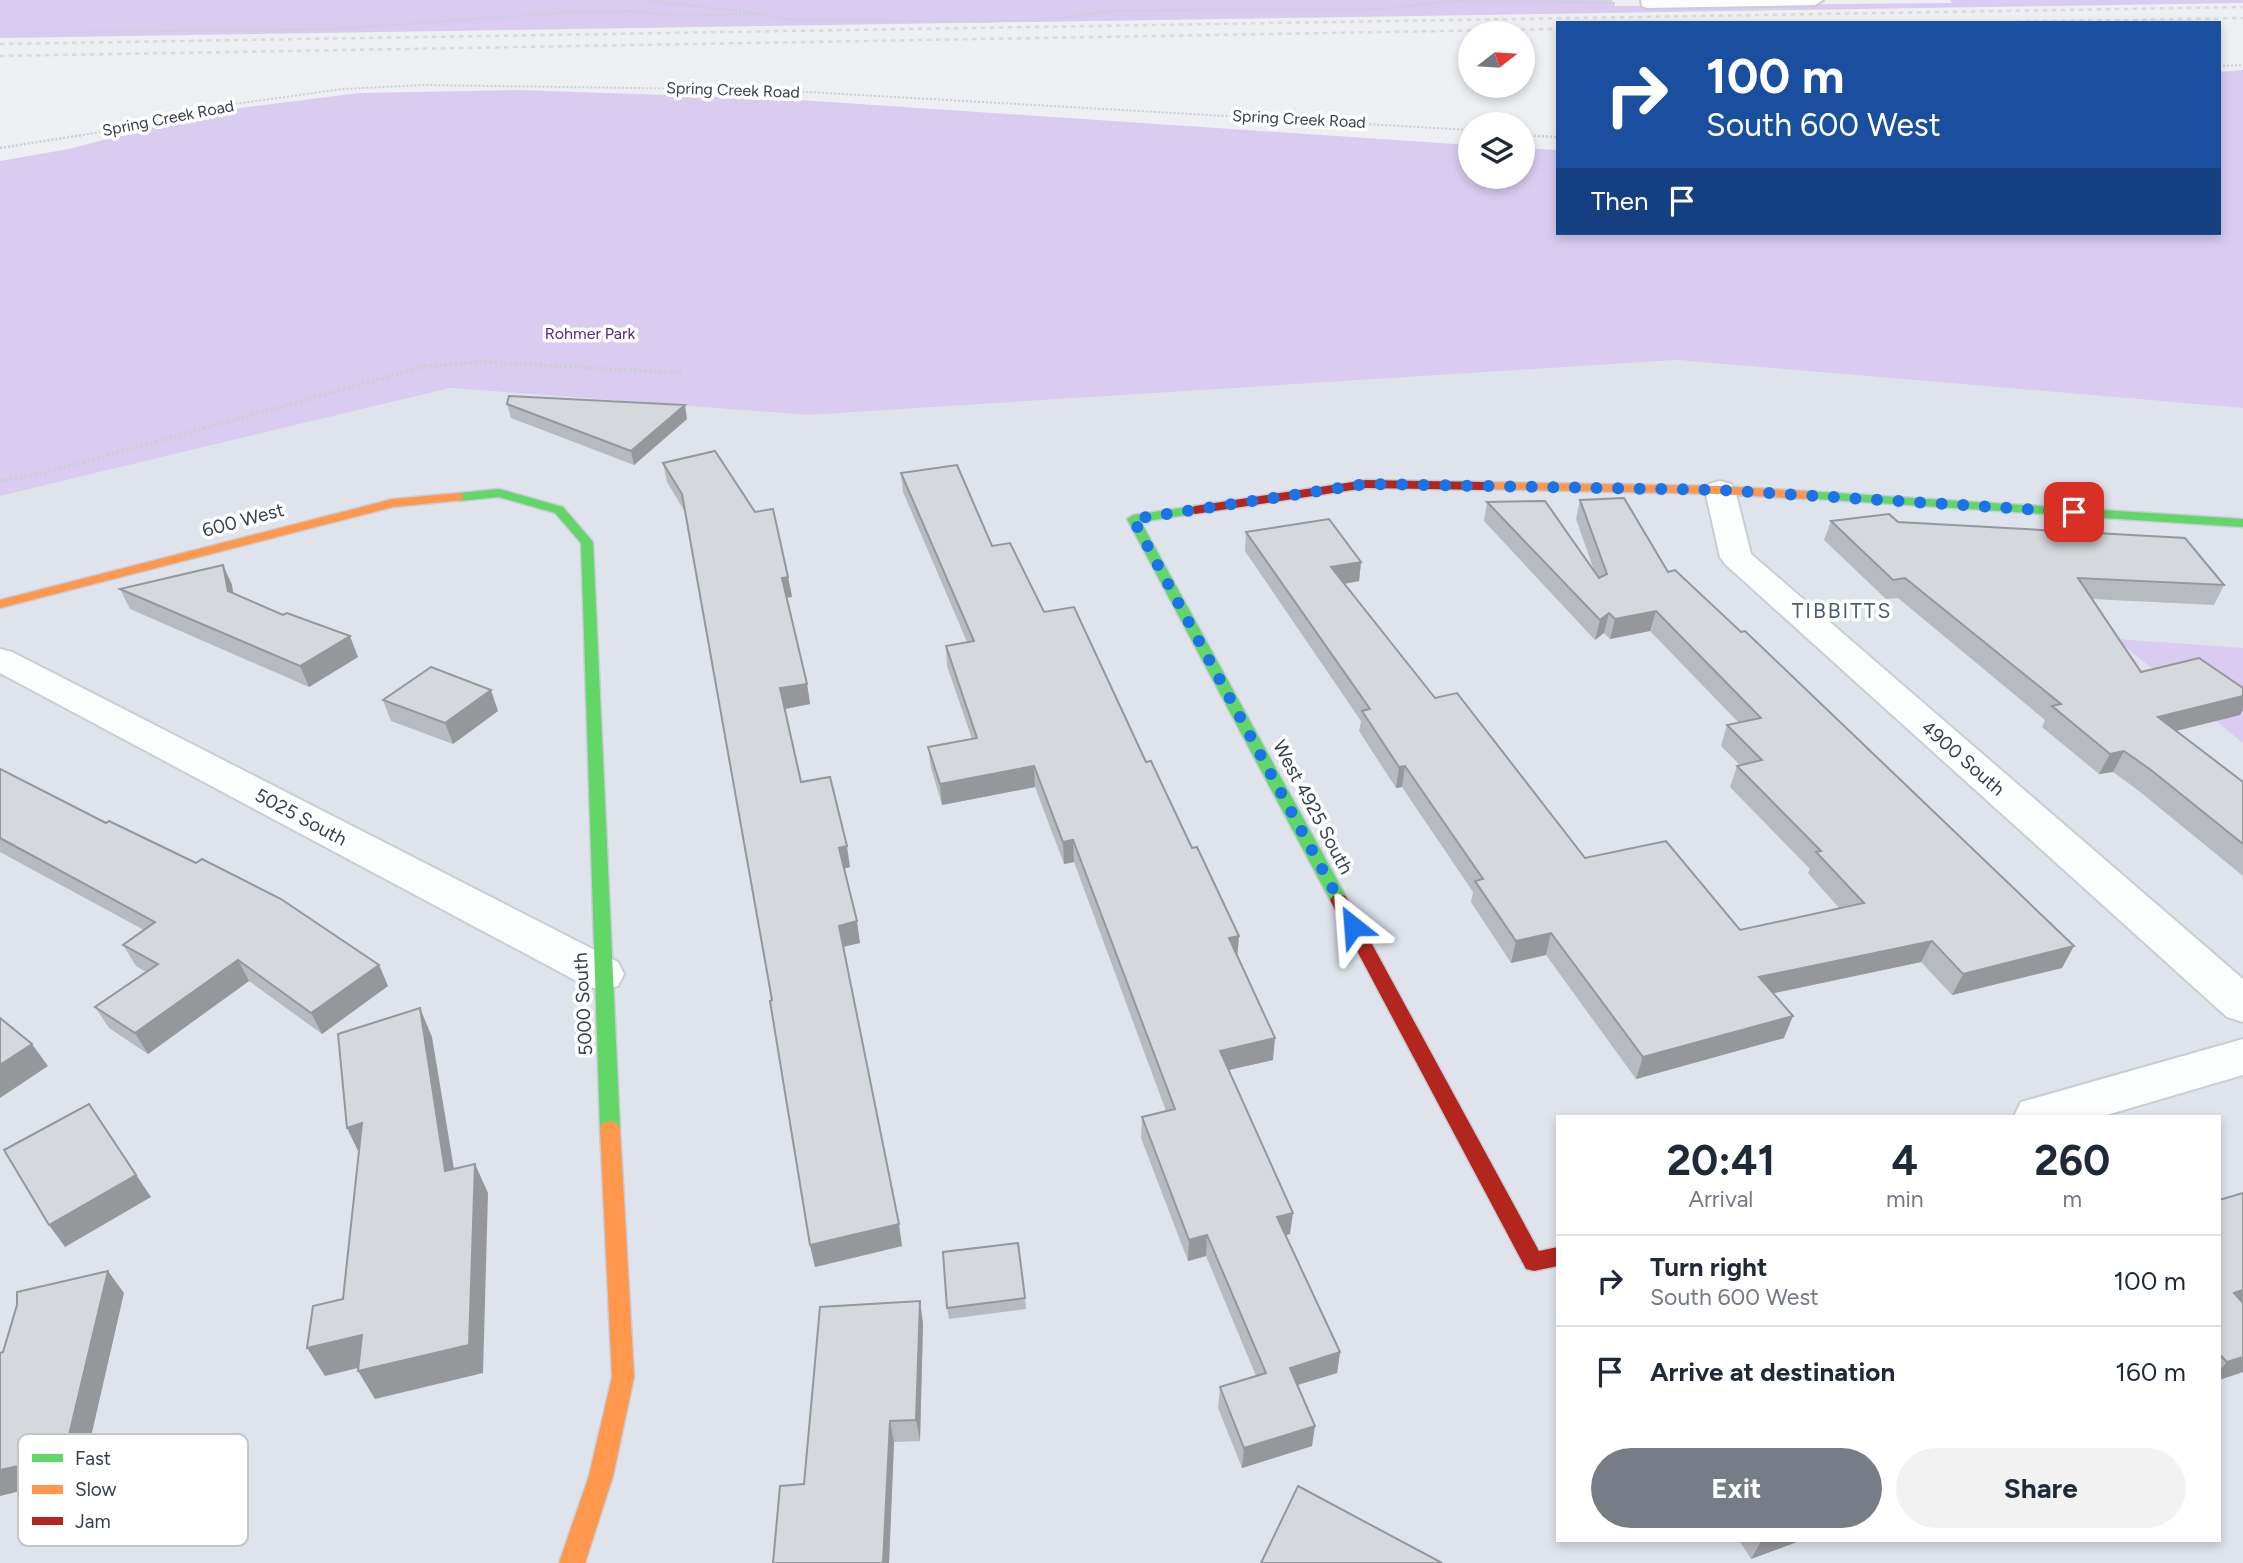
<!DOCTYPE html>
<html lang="en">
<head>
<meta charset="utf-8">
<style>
  :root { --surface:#fff; --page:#f2f2f3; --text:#1f2937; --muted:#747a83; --line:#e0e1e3; --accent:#777d86 }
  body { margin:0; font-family:Figtree,sans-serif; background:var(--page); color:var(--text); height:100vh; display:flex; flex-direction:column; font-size:26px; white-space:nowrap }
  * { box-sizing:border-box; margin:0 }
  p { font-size:23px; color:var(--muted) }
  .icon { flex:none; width:38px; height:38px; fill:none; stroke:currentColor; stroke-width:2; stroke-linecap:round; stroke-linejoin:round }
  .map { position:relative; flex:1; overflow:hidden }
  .details { position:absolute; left:1556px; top:1115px; width:665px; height:427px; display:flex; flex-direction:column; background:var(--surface); border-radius:0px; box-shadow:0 4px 10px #0003 }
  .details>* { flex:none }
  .banner { position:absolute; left:1556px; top:21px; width:665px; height:214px; border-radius:0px; box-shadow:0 4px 10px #0003; background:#1a4fa0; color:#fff; overflow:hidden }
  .needle { width:46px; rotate:73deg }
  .tools { position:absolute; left:1458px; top:21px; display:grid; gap:14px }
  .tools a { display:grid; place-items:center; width:77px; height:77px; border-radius:50%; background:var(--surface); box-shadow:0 4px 10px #0003; font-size:35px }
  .pin { position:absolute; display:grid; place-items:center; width:60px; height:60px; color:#fff; margin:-30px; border-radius:14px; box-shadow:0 4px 10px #0006 }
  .me { position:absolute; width:77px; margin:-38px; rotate:332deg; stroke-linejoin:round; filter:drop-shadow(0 0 5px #0008) }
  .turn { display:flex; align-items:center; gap:24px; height:147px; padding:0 35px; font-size:32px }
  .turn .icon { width:91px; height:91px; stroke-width:2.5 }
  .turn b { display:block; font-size:49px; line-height:60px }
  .then { display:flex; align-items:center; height:66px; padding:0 35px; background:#0003; gap:14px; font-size:26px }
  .eta { display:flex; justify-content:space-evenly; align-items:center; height:119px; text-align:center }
  .eta b { font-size:42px; font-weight:700; line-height:49px }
  .primary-button { display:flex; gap:14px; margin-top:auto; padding:14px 35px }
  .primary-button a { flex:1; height:80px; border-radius:42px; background:var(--accent); color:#fff; font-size:28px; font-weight:700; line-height:80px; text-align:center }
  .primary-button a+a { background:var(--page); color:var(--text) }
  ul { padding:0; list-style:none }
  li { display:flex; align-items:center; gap:21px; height:91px; padding:0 35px; border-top:2px solid var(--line) }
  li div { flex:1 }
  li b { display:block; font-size:26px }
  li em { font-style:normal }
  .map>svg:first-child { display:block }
  .residential { fill:#dee3ec; fill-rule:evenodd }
  .green { fill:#d9ccf0 }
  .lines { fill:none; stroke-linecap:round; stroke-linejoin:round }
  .street-casing { stroke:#cacdd1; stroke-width:4 }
  .fast-casing { stroke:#c7cdd8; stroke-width:3 }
  .slow-casing { stroke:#c7cdd8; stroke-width:3 }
  .jam-casing { stroke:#c7cdd8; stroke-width:3 }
  .path-far2 { stroke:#cbcfd3; stroke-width:2; stroke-dasharray:2 2; stroke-linecap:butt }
  .path-far1 { stroke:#cbcfd3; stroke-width:2.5; stroke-dasharray:2 2; stroke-linecap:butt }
  .path { stroke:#cbcfd3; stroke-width:3.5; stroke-dasharray:2.5 2.5; stroke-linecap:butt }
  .street { fill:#fcfdfd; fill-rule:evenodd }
  .fast { fill:#63d668; fill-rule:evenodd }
  .slow { fill:#ff974d; fill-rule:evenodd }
  .jam { fill:#b3261e; fill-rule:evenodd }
  .rail { stroke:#d9dada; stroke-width:2.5; stroke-dasharray:4.5 4.5; stroke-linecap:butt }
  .wall { fill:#b7babe }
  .shaded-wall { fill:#95979b }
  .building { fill:#d5d8dd; stroke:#95979b; stroke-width:2 }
  .route { stroke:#1a73e8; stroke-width:12; stroke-dasharray:0 21.6 }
  .labels { text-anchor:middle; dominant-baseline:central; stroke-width:7; stroke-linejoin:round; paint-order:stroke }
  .far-street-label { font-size:16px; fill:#37404c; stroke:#fff }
  .far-park-label { font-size:16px; fill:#5b2285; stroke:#fff }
  .street-label { font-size:19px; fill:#37404c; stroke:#fff }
  .neighbourhood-label { font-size:21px; letter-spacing:2px; fill:#4d5d70; stroke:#fff }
  .key { fill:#fff; stroke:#c3c6c9; stroke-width:2 }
  .key-label { font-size:19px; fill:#37404c }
</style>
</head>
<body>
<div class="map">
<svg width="2243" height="1563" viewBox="0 0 2243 1563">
  <rect width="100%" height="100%" fill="#edeff3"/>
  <path class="residential" d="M1677 360 2243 408V1563H0V496L450 388 808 415ZM1558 1116H2219V1540H1558Z"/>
  <g class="green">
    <path d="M0 0H1612L1615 6 1952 3 1950 0H2243V3L0 38Z"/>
    <path d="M2243 70V408L1677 360 808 415 450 388 0 496V161L69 149 209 112 359 93 517 90 785 99 1470 145V177H1522L1523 148 1557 150 1558 233H2219V72Z"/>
    <path d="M2116 639 2243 648V743Z"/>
  </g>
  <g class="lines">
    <defs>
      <g id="street">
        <path d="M1641 0H1823L1815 5 1647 8 1642 6Z"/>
        <path d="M1720 481 1731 484 1735 490 1751 554 2243 979V1022L2227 1017 1725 564 1720 557 1705 490 1709 484Z"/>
        <path d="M0 649 12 652 618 962 624 974 618 986 602 990 586 986 0 673Z"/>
        <path d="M2243 1039V1075L2103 1116H2014L2021 1102Z"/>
      </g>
      <g id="fast">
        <path d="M499 489 563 507 593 542 620 1129 617 1135 610 1137 603 1135 600 1129 581 543 555 513 499 497 459 501 453 497 459 493Z"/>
        <path d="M1805 491 2243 519V527L1801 498V492Z"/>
        <path d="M1195 506 1199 507V513L1141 522 1348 900 1345 904H1333L1330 900 1127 519 1133 515Z"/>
      </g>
      <g id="slow">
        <path d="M1484 482 1720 486 1805 491 1811 495 1805 499 1720 494 1480 489V483Z"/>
        <path d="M459 493 463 494V500L393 507 0 608V600L393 499Z"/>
        <path d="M610 1121 617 1123 620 1129 634 1377 613 1476 585 1563H559L589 1476 612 1377 600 1129 603 1123Z"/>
      </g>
      <g id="jam">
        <path d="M1366 480 1484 482 1490 486 1484 490 1366 488 1195 514 1189 510 1195 506Z"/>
        <path d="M1339 894 1345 896 1348 900 1539 1251 1558 1247V1266L1534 1271 1526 1269 1330 900 1333 896Z"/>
      </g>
    </defs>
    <use href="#street" class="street-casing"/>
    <use href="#fast" class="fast-casing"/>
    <use href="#slow" class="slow-casing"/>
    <use href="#jam" class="jam-casing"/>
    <g class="path-far2">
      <path d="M644 0C690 7 739 8 784 19L983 22 1061 18 1113 11 1383 9 1454 1"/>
      <path d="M1453 1 1616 3"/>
      <path d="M0 33 334 29 572 12 633 11 680 16 754 14"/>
      <path d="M2219 66 2243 65"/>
      <path d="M1522 135 1550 137"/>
      <path d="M71 137 118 129 191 110 343 89 424 85 773 90 1470 130"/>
    </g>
    <g class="path-far1">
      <path d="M1522 135 1558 137"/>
      <path d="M0 148 82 135"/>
    </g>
    <path class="path" d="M0 481 44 473 426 366 483 362 684 373"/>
    <use href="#street" class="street"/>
    <use href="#fast" class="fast"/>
    <use href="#slow" class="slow"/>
    <use href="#jam" class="jam"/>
    <g class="rail">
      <path d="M1944 23 2243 18"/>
      <path d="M0 44 2243 7"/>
      <path d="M0 56 1558 29"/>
    </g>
  </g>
  <g class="wall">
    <path d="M507 404 687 419 634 465 511 418Z"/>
    <path d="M663 463 788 577 792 597H787L807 684 810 704 785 709 801 782 850 867 844 869 860 943 843 947 902 1246 815 1267 810 1245 772 1000 685 512 667 482Z"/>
    <path d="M901 473 992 546 1044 612 1146 762 1239 936 1237 956 1273 1060 1229 1070 1290 1234 1286 1235 1340 1352 1337 1373 1298 1385 1312 1446 1242 1468 1218 1408 1220 1387 1256 1376 1206 1256 1188 1261 1141 1138 1142 1117 1166 1111 1074 862 1064 864 1035 787 942 805 931 768 928 747 972 739 947 666 946 646 967 642 903 492Z"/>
    <path d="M1580 500 1668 572 2062 968 1952 995 1921 962 1774 993 1784 1038 1636 1079 1546 955 1511 963 1471 902 1473 892 1402 787 1396 788 1359 731 1361 721 1245 551 1246 532 1361 562 1359 581 1345 584 1435 698 1585 858 1740 930 1840 909 1808 873 1810 869 1730 787 1737 766 1740 765 1721 746 1727 725 1739 723 1650 631 1610 639 1604 633 1595 640 1484 521 1487 502 1595 573 1576 519Z"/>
    <path d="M1831 521 1898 522 2224 585 2214 605 2092 599 2141 672 2240 715 2176 731 2243 782V876L2139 791 2113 772 2099 774 2042 727 2045 720 1898 598 1886 599 1824 540Z"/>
    <path d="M223 565 232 585 233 594 283 615 358 657 309 687 130 609 120 589Z"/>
    <path d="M383 700 498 711 453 744 391 721Z"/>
    <path d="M0 769 379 965 388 986 322 1034 249 981 148 1054 109 1028 95 1007 146 972 136 966 123 945 144 930 0 852Z"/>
    <path d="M2219 1200 2243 1372 2219 1380Z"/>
    <path d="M1025 1298 1026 1309 949 1319 947 1308Z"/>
    <path d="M923 1323 920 1441 894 1442 889 1563 804 1484Z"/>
    <path d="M1739 1540H1802L1751 1559Z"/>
  </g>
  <g class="shaded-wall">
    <path d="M685 405 687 419 634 465 631 451Z"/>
    <path d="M1361 562 1359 581 1329 586 1331 567Z"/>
    <path d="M223 565 232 585 236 612 228 591Z"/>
    <path d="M788 577 792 597 786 598 782 578Z"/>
    <path d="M1656 611 1650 631 1610 639 1615 619Z"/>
    <path d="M1609 613 1604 633 1595 640 1600 620Z"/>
    <path d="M350 636 358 657 309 687 300 666Z"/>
    <path d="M807 684 810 704 784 709 780 688Z"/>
    <path d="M491 690 498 711 453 744 445 723Z"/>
    <path d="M2243 696V710L2240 715 2147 738 2158 717Z"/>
    <path d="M2124 751 2113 772 2099 774 2110 754Z"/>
    <path d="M1034 766 1035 787 942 805 940 784Z"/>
    <path d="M1405 766 1402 787 1396 788 1399 767Z"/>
    <path d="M1073 840 1074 862 1064 864 1063 842Z"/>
    <path d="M847 846 850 867 842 869 839 848Z"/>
    <path d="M857 921 860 943 842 947 839 926Z"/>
    <path d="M1551 933 1546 955 1511 963 1516 941Z"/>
    <path d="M1239 936 1237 958 1229 938Z"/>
    <path d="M1932 941 1921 962 1751 998 1759 977Z"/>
    <path d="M2074 946 2062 968 1952 995 1963 974Z"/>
    <path d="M238 960 249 981 148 1054 135 1033Z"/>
    <path d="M379 965 388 986 322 1034 311 1013Z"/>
    <path d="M420 1008 432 1037 459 1199 445 1171Z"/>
    <path d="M1793 1016 1784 1038 1636 1079 1643 1057Z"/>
    <path d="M1275 1038 1273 1060 1219 1072 1220 1051Z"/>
    <path d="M32 1044 48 1066 0 1098V1065Z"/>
    <path d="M89 1104 151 1197 65 1247 49 1225Z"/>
    <path d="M362 1123 361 1157 347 1128Z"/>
    <path d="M475 1164 488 1193 483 1373 375 1399 358 1371Z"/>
    <path d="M1293 1213 1290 1234 1275 1238 1277 1217Z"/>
    <path d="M899 1224 902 1246 815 1267 810 1245Z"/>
    <path d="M1207 1235 1206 1256 1188 1261 1189 1240Z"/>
    <path d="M108 1271 124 1293 82 1476 0 1496V1470Z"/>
    <path d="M2243 1290V1306L2234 1293Z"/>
    <path d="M920 1301 923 1323 920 1441 916 1420Z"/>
    <path d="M362 1335 378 1363 325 1376 307 1348Z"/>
    <path d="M1340 1352 1337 1373 1287 1388 1290 1368Z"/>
    <path d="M2243 1357V1372L2219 1380V1371L2227 1362Z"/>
    <path d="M890 1421 894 1442 889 1563H883Z"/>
    <path d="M1315 1426 1312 1446 1242 1468 1244 1448Z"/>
    <path d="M1762 1540H1802L1751 1559Z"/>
  </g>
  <g class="building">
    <path d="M509 396 685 405 631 451 507 404Z"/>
    <path d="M715 451 755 512 773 509 788 577 782 578 807 684 780 688 801 782 830 777 847 846 839 848 857 921 839 926 899 1224 810 1245 770 1001 772 1000 682 494 663 463Z"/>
    <path d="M957 465 992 546 1010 543 1044 612 1074 607 1146 762 1151 761 1192 848 1197 847 1239 936 1229 938 1275 1038 1220 1051 1293 1213 1277 1217 1340 1352 1290 1368 1315 1426 1244 1448 1220 1387 1266 1373 1207 1235 1189 1240 1142 1117 1175 1109 1073 840 1063 842 1034 766 940 784 928 747 977 738 946 646 974 641 901 473Z"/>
    <path d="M1624 498 1668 572 1675 570 1741 632 1745 631 2074 946 1963 974 1932 941 1759 977 1793 1016 1643 1057 1551 933 1516 941 1475 881 1483 879 1405 766 1399 767 1362 711 1370 709 1246 532 1329 519 1361 562 1331 567 1435 698 1457 693 1585 858 1666 841 1740 930 1864 903 1816 852 1821 851 1737 766 1762 760 1727 725 1761 718 1656 611 1615 619 1609 613 1600 620 1487 502 1545 501 1599 578 1607 574 1580 500Z"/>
    <path d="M1889 514 1898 522 2185 538 2224 585 2078 578 2141 672 2199 658 2243 688V696L2158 717 2243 782V844L2151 770 2124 751 2110 754 2052 706 2061 704 1905 578 1893 580 1831 521Z"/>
    <path d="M223 565 228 591 283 615 287 613 350 636 300 666 120 589Z"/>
    <path d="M431 667 491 690 445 723 383 700Z"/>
    <path d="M0 769 106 823 109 821 196 863 202 859 281 899 379 965 311 1013 238 960 135 1033 95 1007 158 964 123 945 155 922 0 838Z"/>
    <path d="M420 1008 445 1171 475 1164 469 1345 358 1371 362 1335 307 1348 313 1306 343 1299 362 1123 347 1128 338 1034Z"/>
    <path d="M0 1018 32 1044 0 1065Z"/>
    <path d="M89 1104 136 1175 49 1225 4 1150Z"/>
    <path d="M2243 1193V1290L2234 1293 2243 1303V1357L2227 1362 2219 1354V1200Z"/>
    <path d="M1018 1243 1025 1298 947 1308 943 1252Z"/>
    <path d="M108 1271 64 1456 0 1470V1353L3 1352 17 1305V1292Z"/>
    <path d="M920 1301 916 1420 890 1421 883 1563H773L780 1486 804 1484 820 1307Z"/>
    <path d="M1298 1486 1442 1563H1261Z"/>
  </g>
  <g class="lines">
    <path class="route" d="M1353 926 1133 519 1366 484 1720 490 2074 512"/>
  </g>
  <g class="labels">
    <g class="far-street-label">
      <text transform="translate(733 90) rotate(2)">Spring Creek Road</text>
      <text transform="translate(168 118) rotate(-11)">Spring Creek Road</text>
      <text transform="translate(1299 119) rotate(3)">Spring Creek Road</text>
    </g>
    <g class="far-park-label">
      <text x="590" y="333">Rohmer Park</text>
    </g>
    <g class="street-label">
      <text transform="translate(243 520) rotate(-15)">600 West</text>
      <text transform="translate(1963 758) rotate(41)">4900 South</text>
      <text transform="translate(1313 807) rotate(62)">West 4925 South</text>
      <text transform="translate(301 817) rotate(28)">5025 South</text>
      <text transform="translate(583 1004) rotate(-93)">5000 South</text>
    </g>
    <g class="neighbourhood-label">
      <text x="1842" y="610">TIBBITTS</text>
    </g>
  </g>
  <rect x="18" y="1434" width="230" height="112" rx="10" class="key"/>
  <rect x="32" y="1454" width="31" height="8" fill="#63d668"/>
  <rect x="32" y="1485" width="31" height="9" fill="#ff974d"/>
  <rect x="32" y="1517" width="31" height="8" fill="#b3261e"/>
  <g class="key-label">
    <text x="75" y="1465">Fast</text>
    <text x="75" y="1496">Slow</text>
    <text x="75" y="1528">Jam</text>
  </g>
</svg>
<div class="tools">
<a><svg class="needle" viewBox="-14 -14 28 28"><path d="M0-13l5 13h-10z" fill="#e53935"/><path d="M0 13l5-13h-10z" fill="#747a83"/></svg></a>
<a><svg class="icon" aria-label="layers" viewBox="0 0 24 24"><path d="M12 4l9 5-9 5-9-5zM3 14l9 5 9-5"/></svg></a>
</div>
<div class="pin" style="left:2074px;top:512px;background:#d93025"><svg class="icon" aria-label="arrive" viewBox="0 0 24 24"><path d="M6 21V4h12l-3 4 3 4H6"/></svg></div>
<svg class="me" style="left:1353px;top:926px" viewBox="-20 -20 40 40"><path d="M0-17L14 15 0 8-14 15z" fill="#1a73e8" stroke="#fff" stroke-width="4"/></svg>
<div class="banner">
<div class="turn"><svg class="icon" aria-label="right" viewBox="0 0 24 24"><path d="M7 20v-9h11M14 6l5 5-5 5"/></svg><div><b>100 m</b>South 600 West</div></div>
<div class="then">Then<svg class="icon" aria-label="arrive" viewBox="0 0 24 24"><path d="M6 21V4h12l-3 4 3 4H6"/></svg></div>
</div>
<section class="details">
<div class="eta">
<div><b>20:41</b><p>Arrival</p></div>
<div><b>4</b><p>min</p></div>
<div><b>260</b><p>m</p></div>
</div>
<ul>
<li><svg class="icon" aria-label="right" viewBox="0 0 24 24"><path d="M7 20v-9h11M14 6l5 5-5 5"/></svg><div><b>Turn right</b><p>South 600 West</p></div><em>100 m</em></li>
<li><svg class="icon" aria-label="arrive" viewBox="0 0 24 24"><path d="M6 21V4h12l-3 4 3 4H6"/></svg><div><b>Arrive at destination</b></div><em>160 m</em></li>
</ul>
<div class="primary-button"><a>Exit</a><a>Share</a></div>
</section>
</div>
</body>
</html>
